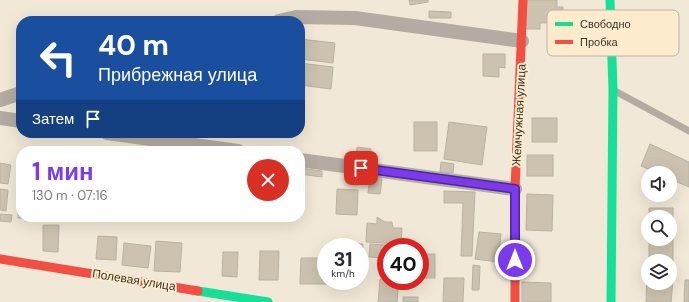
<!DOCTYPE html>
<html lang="ru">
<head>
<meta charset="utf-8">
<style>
  :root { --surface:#fff; --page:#f2f2f3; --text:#2b2b33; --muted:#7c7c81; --accent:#7c3aed }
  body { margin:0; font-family:"DM Sans",sans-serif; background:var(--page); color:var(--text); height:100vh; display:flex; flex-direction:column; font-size:15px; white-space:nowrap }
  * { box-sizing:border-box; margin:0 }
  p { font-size:13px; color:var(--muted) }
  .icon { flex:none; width:22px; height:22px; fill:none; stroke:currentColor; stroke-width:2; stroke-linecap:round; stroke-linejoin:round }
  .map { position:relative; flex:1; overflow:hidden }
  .sheet { position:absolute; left:16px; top:146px; width:289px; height:76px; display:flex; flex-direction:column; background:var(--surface); border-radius:16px; box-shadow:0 4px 16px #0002 }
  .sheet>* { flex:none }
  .guide { position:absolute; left:16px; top:16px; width:289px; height:122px; border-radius:16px; box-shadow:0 4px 16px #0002; background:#1a4fa0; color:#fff; overflow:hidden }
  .controls { position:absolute; left:641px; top:166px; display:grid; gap:8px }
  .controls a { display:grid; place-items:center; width:36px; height:36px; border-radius:50%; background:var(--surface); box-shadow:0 4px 16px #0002; font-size:20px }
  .speed { position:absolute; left:317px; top:238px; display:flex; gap:8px; font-size:20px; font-weight:700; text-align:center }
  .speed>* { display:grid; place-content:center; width:52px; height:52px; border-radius:50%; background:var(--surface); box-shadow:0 4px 16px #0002; line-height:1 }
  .speed small { font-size:10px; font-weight:400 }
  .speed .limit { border:6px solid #d22; background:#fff; color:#111 }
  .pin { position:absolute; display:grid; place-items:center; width:34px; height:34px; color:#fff; margin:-17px; border-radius:8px; box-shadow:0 2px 6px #0006 }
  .me { position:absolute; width:44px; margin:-22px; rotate:0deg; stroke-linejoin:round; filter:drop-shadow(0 0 3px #0008) }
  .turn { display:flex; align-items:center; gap:14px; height:84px; padding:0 16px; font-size:18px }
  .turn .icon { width:52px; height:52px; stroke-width:2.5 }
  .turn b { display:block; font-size:28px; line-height:34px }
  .then { display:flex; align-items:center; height:38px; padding:0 16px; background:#0003; gap:8px; font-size:15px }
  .round { display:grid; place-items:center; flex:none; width:42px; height:42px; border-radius:21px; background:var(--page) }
  .overview { display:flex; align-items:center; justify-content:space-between; height:68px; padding:0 16px }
  h1 { font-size:24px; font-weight:700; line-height:30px; color:var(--accent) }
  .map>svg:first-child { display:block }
  .building { fill:#ccc2af; stroke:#b9b2a4 }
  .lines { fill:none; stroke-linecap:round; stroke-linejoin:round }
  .lane { stroke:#b4aca2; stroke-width:7 }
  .street { stroke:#b4aca2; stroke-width:14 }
  .fast { stroke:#16e098; stroke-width:9 }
  .jam { stroke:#f24e42; stroke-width:9 }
  .route-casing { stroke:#51269a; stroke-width:10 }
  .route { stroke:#7c3aed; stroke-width:7 }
  .labels { text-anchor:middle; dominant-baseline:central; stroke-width:4; stroke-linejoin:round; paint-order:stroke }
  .street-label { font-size:12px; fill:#3b3529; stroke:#fcebcc }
  .key { fill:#fcebcc; stroke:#c2b49b; stroke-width:1 }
  .key-label { font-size:11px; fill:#3b3529 }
</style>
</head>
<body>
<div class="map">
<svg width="689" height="302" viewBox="0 0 689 302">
  <rect width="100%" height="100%" fill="#f1e8d7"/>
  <g class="building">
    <path d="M409 0H428V2L410 5Z"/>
    <path d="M527 0H557V7H563V16H557V23H540V29H521Z"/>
    <path d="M429 11 451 12V18H429Z"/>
    <path d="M300 39 335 43 333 63 300 59Z"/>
    <path d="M483 54H505V68L499 67V77L483 76Z"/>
    <path d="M300 63 333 67 331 89 300 85Z"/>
    <rect x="532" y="118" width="25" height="24"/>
    <rect x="414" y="122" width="23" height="29"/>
    <path d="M449 122 487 127 482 165 444 159Z"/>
    <path d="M650 144 689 162V187L670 179V173H657L641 166Z"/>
    <path d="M357 147 371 149 370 161 356 159Z"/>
    <rect x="527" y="155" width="26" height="21"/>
    <path d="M441 162 454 164 453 173 440 172Z"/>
    <path d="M0 163 11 165 8 184 0 183Z"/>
    <path d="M300 168 322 171V177L300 174Z"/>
    <path d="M370 178 382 179 380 194 368 193Z"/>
    <path d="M0 189 8 190 6 211 0 210Z"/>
    <path d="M337 189 358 190 357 215 336 214Z"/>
    <path d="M444 191 475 192 472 256H461L463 203H444Z"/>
    <path d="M19 194H21V217H49V220L18 218Z"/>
    <path d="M527 194 553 195 552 231 526 230Z"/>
    <path d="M649 208H673V266H670V261H649V239H670V217H649Z"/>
    <path d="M0 214 12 215 11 222 0 221Z"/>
    <rect x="231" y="217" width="29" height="4"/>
    <path d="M377 217 385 222H392L393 228H402L401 244 366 242 367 223 377 224Z"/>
    <path d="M43 225H59L58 252 43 251Z"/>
    <path d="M479 232 501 234 498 262 475 259Z"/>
    <path d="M98 236 117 237 116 260 96 259Z"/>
    <path d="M156 241 182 243 180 272 154 271Z"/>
    <path d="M124 243 151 246 148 268 122 265Z"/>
    <path d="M336 243 363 244 362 263H360V247H336Z"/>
    <path d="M370 244 401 246V247H386V258L369 257Z"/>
    <path d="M260 251H279L278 280H259Z"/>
    <path d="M223 252H238L237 277 222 276Z"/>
    <rect x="420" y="254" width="15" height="24"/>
    <path d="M301 258H326V281H330V284H300Z"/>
    <path d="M473 265 480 266 479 290H472Z"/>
    <path d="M444 278H464L463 302H443Z"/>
    <path d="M647 278 648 283H670V280H673L671 302H646Z"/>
    <path d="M380 279 386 280V281H399L397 302H378Z"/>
    <path d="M685 280H689V302H684Z"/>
    <path d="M522 282 551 283V302H522Z"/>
    <rect x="403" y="297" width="15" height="5"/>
  </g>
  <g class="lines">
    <path class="lane" d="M615 91 689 131"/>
    <g class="street">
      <path d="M279 21 296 17 355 18 522 41"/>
      <path d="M0 100 21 93"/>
      <path d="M0 118 21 121"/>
      <path d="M107 133 238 151"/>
      <path d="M300 160 515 189"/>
    </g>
    <g class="fast">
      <path d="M610 0 613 90 611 302"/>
      <path d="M198 291 268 302"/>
    </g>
    <g class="jam">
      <path d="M0 259 198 291"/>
      <path d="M515 302V189L523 0"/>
    </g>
  </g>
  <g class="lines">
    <defs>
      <path id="route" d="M361 168 515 189V260"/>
    </defs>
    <use href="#route" class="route-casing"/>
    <use href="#route" class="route"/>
  </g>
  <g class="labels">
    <g class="street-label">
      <text transform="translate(519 115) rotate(-87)">Жемчужная улица</text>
      <text transform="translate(134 280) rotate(9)">Полевая улица</text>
    </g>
  </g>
  <rect x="547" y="10" width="132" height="46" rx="6" class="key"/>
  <rect x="555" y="22" width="18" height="4" fill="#16e098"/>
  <rect x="555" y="40" width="18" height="4" fill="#f24e42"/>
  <g class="key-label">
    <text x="580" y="28">Свободно</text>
    <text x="580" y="46">Пробка</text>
  </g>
</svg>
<div class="controls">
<a><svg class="icon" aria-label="sound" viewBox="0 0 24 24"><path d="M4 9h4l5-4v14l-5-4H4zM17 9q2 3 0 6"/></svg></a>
<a><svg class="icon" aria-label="search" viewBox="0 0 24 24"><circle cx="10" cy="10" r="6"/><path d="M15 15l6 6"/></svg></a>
<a><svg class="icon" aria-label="layers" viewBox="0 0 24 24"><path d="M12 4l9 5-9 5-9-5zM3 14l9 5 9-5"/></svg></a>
</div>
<div class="speed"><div>31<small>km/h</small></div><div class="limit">40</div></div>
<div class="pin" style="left:361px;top:168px;background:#d93025"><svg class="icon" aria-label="arrive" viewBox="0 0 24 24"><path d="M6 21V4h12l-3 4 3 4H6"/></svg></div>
<svg class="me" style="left:515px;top:260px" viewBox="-20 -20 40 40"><circle r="17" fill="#7c3aed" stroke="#fff" stroke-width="3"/><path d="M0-11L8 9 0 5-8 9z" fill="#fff"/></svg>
<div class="guide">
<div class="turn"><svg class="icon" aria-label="left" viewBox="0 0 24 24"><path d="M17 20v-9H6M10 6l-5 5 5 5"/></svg><div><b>40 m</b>Прибрежная улица</div></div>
<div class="then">Затем<svg class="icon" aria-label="arrive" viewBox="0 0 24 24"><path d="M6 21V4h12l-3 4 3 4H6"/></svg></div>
</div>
<section class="sheet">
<div class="overview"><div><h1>1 мин</h1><p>130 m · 07:16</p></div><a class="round" style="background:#d93025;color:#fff"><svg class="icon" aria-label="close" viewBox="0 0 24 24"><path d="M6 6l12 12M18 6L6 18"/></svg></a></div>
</section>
</div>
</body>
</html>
